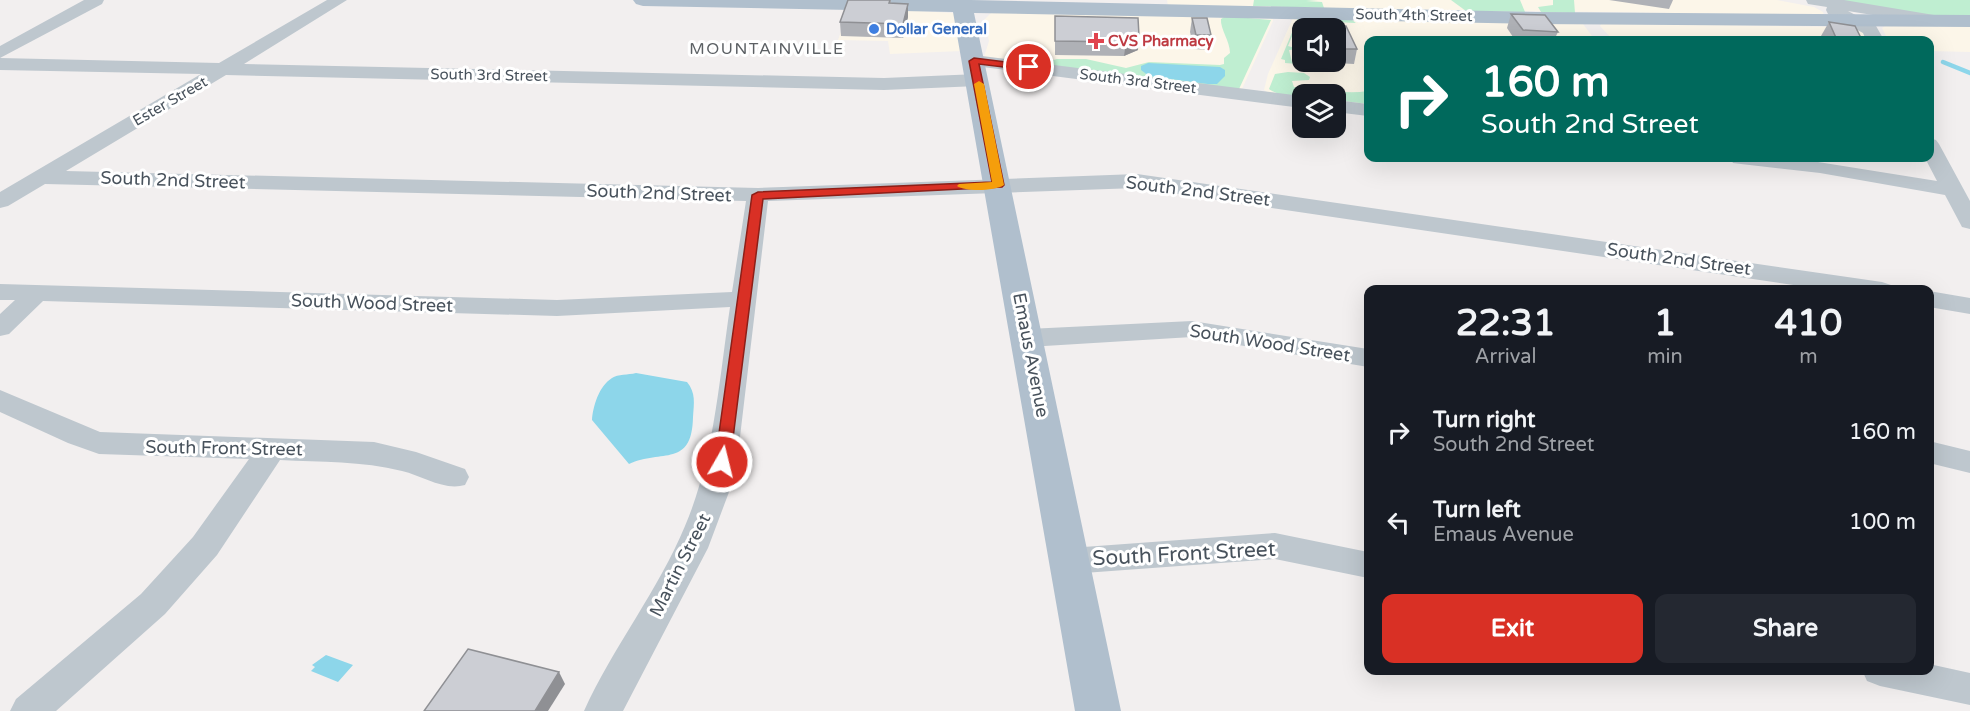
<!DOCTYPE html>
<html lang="en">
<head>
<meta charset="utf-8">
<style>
  :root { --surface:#171b24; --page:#242831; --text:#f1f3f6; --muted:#9ea1a6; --accent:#d93025 }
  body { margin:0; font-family:"Varela Round",sans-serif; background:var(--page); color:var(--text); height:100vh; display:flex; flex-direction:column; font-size:22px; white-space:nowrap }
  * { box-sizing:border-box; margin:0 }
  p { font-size:20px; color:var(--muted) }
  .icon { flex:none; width:33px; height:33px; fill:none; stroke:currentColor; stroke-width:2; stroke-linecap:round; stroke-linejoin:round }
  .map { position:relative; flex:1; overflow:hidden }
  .drawer { position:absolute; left:1364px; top:285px; width:570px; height:390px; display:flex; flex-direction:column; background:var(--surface); border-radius:12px; box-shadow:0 6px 24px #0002 }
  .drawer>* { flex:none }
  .top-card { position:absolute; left:1364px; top:36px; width:570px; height:126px; border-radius:12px; box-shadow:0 6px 24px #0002; background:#00695c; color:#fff; overflow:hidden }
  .fabs { position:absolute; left:1292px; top:18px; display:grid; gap:12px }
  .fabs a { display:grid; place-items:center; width:54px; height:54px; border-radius:12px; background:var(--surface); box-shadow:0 6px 24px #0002; font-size:30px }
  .pin { position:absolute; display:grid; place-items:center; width:51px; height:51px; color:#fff; margin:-26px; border:3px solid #fff; border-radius:50%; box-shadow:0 2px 6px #0007 }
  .me { position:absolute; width:66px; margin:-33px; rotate:8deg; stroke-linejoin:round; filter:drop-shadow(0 0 4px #0008) }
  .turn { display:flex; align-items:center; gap:21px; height:126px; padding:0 18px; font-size:27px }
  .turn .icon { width:78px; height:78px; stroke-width:2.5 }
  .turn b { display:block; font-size:42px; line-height:51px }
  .eta { display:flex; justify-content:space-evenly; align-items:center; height:102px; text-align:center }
  .eta b { font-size:36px; font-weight:700; line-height:42px }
  .primary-button { display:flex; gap:12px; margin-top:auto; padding:12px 18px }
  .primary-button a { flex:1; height:69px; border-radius:12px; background:var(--accent); color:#fff; font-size:24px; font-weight:700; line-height:69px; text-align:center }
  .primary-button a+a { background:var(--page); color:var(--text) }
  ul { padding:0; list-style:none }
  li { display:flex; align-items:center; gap:18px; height:90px; padding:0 18px }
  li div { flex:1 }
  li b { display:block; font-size:22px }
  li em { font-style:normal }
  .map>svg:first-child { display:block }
  .commercial { fill:#fcf6e9; fill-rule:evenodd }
  .green { fill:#bfeed1 }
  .water { fill:#8dd6ea }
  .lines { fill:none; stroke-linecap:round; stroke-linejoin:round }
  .stream { stroke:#8dd6ea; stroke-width:4.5 }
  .minor { fill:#bec7ce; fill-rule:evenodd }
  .major { fill:#b0bfcd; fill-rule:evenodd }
  .wall { fill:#afb1b6 }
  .shaded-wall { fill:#8f9094 }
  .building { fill:#ccced4; stroke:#8f9094; stroke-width:1.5 }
  .route { fill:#d93025; stroke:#8d1f18; stroke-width:1.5 }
  .slow { fill:#f59e0b }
  .shop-dot { fill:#3f7fe0; stroke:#fff; stroke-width:2 }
  .health-dot { fill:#e0444e; stroke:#fff; stroke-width:2 }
  .labels { text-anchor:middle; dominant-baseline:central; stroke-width:6; stroke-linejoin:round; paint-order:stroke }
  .far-street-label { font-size:15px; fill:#48525c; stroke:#fff }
  .far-shop-label { font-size:15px; font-weight:bold; fill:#366cbe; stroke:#fff; text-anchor:start }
  .far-health-label { font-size:15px; font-weight:bold; fill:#be3a42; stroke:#fff; text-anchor:start }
  .far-neighbourhood-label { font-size:16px; letter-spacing:1.5px; fill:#5c6064; stroke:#fff }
  .street-label { font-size:18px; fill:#48525c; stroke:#fff }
  .near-street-label { font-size:21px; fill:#48525c; stroke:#fff }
</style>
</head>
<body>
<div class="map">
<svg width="1970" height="711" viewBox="0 0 1970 711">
  <rect width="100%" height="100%" fill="#f2efef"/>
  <g class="commercial">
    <path d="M1167 0H1777L1814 7 1823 12 1824 15 1168 6Z"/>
    <path d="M850 7 953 13 957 15 962 51 890 54 888 41 838 40Z"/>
    <path d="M992 12 1273 19V21L1241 91 984 57 989 41 984 20Z"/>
    <path d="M1293 18 1583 24 1595 40H1368V107L1335 94 1269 93 1264 90 1268 74ZM1302 28H1335V62H1302Z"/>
    <path d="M1602 23 1846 27 1864 33 1868 40H1613L1600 26Z"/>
    <path d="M1885 26H1970V52L1929 51V40H1888L1882 28Z"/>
  </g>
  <g class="green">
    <path d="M1254 0H1318L1306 1 1322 2 1324 8 1253 6Z"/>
    <path d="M1451 0H1520L1525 12 1466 11Z"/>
    <path d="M1553 0H1574L1575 13 1541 12 1538 7 1553 5Z"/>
    <path d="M1825 0H1970V15H1924Z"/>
    <path d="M1226 16 1271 20 1239 89 1040 64 1057 59H1086L1126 68 1149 62 1220 65 1224 64V58L1230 53C1230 41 1220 29 1221 19Z"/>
    <path d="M1298 18 1352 20 1356 23 1312 21 1311 25 1297 24 1288 46 1299 49 1289 50 1292 62 1298 64 1285 63V60L1281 59Z"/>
    <path d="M1288 72 1304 73 1310 77 1309 80 1292 81 1294 87C1319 88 1343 95 1368 91V104L1335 100V94C1317 94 1282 100 1269 89L1275 74Z"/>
  </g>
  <g class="water">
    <path d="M1148 63 1220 67 1225 70V76L1217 84H1208L1149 76 1141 70V66Z"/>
    <path d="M636 373 687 382C696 393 694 403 693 417 692 468 662 449 629 464L592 420C593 406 599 386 612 378 618 374 628 375 636 373Z"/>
    <path d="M326 655 353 665 338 682 311 671 315 667 312 665Z"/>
  </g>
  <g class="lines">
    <path class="stream" d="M1943 62 1970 73"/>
    <g class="minor">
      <path d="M84 0H104L102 4 0 58 219 63 327 0H347L244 64 884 78 978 74 985 76 987 80 985 84 978 86 884 90 226 75 66 171 758 188 1137 174 1882 282 1891 285 1894 290H1827L1137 188 768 201 737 462 732 484 708 548 623 711H584C613 647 658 591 685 526 714 458 719 381 730 307L557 316 43 301 9 334 0 336V314L15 300H0V284L557 300 732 292 746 201 45 184 8 206 0 208V192L201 74 0 70V46Z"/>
      <path d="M1806 0H1844L1940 16 1943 20 1940 24 1934 25 1848 11 1876 26 1884 40H1866L1863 33 1828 14 1826 10 1827 7 1808 4Z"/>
      <path d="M974 55 1302 96V108L967 65 965 61 967 57Z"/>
      <path d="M1335 100 1368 104V116L1335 112Z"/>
      <path d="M1929 138 1936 140 1939 144 1970 201V229L1962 227 1945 195 1820 173 1741 164 1733 163 1730 158H1793L1937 181 1925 158H1929Z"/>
      <path d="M1929 291 1970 298V314L1929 307Z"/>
      <path d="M1192 321 1368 349V367L1192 337 1028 347 1019 344 1015 338 1019 332 1028 329Z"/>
      <path d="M0 390 100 432 374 442 416 452 465 469 469 477 465 485C444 491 423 476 402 471 362 461 321 462 280 460L217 555 165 614 56 711H10L16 699 141 594 193 537 249 459 99 454 68 443 0 412Z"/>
      <path d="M1929 441 1970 451V473L1929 463Z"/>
      <path d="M1275 533 1368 552V578L1275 559 1070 574 1058 570 1054 561 1058 552 1070 548Z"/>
      <path d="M1929 664 1970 673V705L1880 686 1867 681 1862 670H1929Z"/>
    </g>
    <path class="major" d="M633 0H971L1536 12 1970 15V27L1536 24 974 13 1121 711H1075L953 12 643 6 636 4Z"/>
  </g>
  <g class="wall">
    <path d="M891 0V3L908 4V17L903 38 841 36 840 22Z"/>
    <path d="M1609 0H1673L1669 9Z"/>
    <path d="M1511 14 1558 32 1554 40H1515L1507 28Z"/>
    <path d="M1055 16 1138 18V50L1124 56 1055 55Z"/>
    <path d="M1192 18 1211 35 1209 50 1194 49 1190 32Z"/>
    <path d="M1829 22 1862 40H1823L1821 36Z"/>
    <path d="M1329 26H1346L1357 49 1354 64 1336 63 1335 61V28H1328Z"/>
  </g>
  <g class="shaded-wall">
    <path d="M908 4V17L903 38V24Z"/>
    <path d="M1139 36 1138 50 1124 56 1126 42Z"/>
    <path d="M559 672 565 684 548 711H535Z"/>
  </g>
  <g class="building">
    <path d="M848 0H890L889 3 908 4 903 24 840 22Z"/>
    <path d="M1511 14 1545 15 1558 32 1523 30Z"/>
    <path d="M1055 16 1138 18 1139 36 1126 42 1055 41Z"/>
    <path d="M1192 18H1207L1211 35H1196Z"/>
    <path d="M1829 22 1855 26 1862 40H1837Z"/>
    <path d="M1329 26H1346L1357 49H1340L1335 39V28H1330Z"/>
    <path d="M468 649 559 672 535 711H424Z"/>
  </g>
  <path class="route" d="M974 58 1029 65 1034 67 1029 70 979 64 1004 185 1002 187 763 199 730 462 728 466H717L715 462 752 195 758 192 992 182 969 61Z"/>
  <path class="slow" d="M979 81 984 84 1004 185C995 191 966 192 957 186L959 184 992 182 974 84Z"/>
  <circle class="shop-dot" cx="874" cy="29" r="6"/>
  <path class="health-dot" d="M1093 32h6v6h6v6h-6v6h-6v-6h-6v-6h6z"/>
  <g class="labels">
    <g class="far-street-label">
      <text transform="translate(1414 15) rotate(1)">South 4th Street</text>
      <text transform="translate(489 75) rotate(1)">South 3rd Street</text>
      <text transform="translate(1138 81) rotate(7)">South 3rd Street</text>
      <text transform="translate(170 101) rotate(-30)">Ester Street</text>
    </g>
    <g class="far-shop-label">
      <text x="886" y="29">Dollar General</text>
    </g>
    <g class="far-health-label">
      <text x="1108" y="41">CVS Pharmacy</text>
    </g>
    <g class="far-neighbourhood-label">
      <text x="767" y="49">MOUNTAINVILLE</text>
    </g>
    <g class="street-label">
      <text transform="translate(173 180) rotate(2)">South 2nd Street</text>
      <text transform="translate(1198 191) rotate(7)">South 2nd Street</text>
      <text transform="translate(659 193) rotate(2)">South 2nd Street</text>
      <text transform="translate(1679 259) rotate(8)">South 2nd Street</text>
      <text transform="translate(372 303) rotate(2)">South Wood Street</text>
      <text transform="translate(1270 343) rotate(9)">South Wood Street</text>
      <text transform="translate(1031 355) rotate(79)">Emaus Avenue</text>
      <text transform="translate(224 448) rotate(1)">South Front Street</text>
      <text transform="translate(680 565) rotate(-63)">Martin Street</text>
    </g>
    <g class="near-street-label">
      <text transform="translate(1184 554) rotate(-3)">South Front Street</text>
    </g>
  </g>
</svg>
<div class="fabs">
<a><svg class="icon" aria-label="sound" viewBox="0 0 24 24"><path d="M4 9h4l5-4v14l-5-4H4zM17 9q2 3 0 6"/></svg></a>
<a><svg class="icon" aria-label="layers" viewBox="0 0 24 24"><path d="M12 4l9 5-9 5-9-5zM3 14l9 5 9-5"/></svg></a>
</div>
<div class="pin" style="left:1029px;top:67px;background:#d93025"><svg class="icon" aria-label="arrive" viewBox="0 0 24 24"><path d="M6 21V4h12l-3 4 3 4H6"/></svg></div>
<svg class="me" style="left:722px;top:462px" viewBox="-20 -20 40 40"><circle r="17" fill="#d93025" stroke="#fff" stroke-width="3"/><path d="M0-11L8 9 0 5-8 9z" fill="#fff"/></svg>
<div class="top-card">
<div class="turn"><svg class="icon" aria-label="right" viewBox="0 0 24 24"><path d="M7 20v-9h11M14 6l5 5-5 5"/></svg><div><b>160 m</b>South 2nd Street</div></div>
</div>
<section class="drawer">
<div class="eta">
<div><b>22:31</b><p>Arrival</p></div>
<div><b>1</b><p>min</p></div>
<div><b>410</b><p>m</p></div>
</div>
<ul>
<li><svg class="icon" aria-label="right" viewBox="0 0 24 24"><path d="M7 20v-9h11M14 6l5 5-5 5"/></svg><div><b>Turn right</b><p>South 2nd Street</p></div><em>160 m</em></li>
<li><svg class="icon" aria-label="left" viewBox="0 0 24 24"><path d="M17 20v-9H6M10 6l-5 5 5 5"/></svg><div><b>Turn left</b><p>Emaus Avenue</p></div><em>100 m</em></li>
</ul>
<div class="primary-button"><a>Exit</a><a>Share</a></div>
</section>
</div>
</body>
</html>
